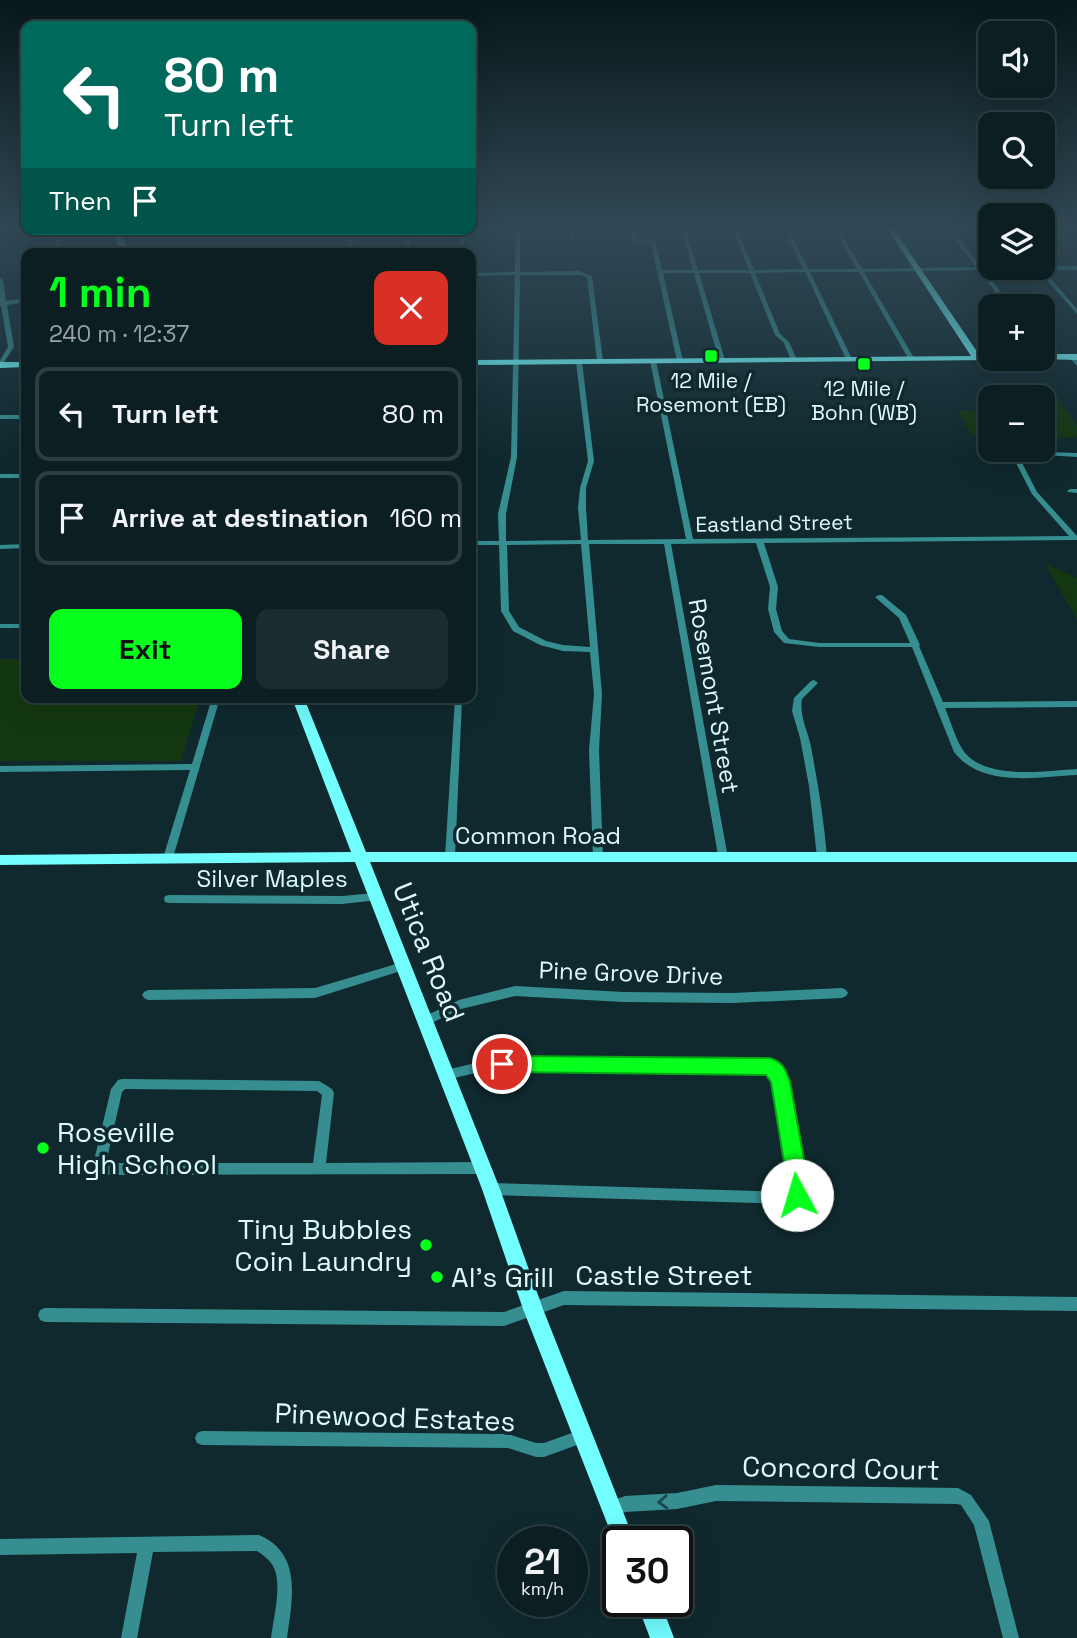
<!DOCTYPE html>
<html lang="en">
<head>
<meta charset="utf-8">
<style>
  :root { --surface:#0b1f22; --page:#192c2f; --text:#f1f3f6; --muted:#9aa2a5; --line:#2b3d40; --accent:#07ff1d }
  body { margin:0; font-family:"Space Grotesk",sans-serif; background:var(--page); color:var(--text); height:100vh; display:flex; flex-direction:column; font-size:26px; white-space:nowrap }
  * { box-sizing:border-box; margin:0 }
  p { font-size:23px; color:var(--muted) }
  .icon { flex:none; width:38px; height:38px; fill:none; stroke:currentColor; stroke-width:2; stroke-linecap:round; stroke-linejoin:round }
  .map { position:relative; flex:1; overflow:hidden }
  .details { position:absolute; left:21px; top:248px; width:455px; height:455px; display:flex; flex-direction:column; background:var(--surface); border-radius:14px; box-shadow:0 7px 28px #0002,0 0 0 2px var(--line) }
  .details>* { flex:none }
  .top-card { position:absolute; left:21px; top:21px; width:455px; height:214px; border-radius:14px; box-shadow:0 7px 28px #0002,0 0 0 2px var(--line); background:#00695c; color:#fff; overflow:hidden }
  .fabs { position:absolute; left:978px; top:21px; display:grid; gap:14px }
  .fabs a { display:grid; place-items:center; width:77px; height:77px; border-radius:14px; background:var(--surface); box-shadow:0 7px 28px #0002,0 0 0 2px var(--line); font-size:35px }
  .speed { position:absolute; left:497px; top:1526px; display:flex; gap:14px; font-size:35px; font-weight:700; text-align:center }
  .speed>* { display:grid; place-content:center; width:91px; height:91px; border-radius:50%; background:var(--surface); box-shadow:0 7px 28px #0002,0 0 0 2px var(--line); line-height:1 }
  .speed small { font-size:18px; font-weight:400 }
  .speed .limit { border:4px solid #111; border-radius:10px; background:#fff; color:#111 }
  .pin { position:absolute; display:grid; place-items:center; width:60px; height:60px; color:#fff; margin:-30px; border:4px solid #fff; border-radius:50%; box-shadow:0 2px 7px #0007 }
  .me { position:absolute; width:77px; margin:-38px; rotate:354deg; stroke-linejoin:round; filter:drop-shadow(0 0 5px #0008) }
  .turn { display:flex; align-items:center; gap:24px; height:147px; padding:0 28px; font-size:32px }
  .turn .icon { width:91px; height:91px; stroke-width:2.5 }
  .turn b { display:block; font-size:49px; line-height:60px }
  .then { display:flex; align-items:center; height:66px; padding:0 28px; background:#0003; gap:14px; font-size:26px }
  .round { display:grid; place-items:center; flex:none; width:74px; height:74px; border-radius:14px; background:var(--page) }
  .overview { display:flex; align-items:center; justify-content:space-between; height:119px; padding:0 28px }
  h1 { font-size:42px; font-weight:800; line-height:52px; color:var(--accent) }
  .cta { display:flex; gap:14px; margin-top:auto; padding:14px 28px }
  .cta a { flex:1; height:80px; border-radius:14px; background:var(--accent); color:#111; font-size:28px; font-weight:800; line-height:80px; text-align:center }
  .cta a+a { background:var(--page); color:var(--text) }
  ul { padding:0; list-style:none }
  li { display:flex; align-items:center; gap:21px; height:94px; margin:0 14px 10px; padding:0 14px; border:4px solid var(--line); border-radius:14px }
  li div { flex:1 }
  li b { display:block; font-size:26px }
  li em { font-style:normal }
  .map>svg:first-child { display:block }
  .green { fill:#133811 }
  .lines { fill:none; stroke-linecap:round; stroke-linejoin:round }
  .street { fill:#368e91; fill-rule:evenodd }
  .secondary { fill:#72fdff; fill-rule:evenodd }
  .oneway { stroke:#1b474c }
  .route { fill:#07ff1d; stroke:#05a613; stroke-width:2 }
  .poi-dot { fill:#07ff1d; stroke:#0f292e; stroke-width:2.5 }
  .labels { text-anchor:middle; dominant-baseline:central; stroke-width:7; stroke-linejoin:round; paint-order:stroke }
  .far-poi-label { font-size:21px; fill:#dbfbff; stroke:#0f292e }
  .far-street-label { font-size:21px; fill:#dbfbff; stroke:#0f292e }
  .street-label { font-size:24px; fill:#dbfbff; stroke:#0f292e }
  .near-street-label { font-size:28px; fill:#dbfbff; stroke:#0f292e }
  .near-poi-label { font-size:28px; fill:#dbfbff; stroke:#0f292e; text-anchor:start }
</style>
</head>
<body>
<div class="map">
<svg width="1077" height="1638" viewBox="0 0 1077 1638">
  <rect width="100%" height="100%" fill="#0f292e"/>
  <g class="green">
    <path d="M1051 390 1077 426V437L1043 438V397H1002L997 391Z"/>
    <path d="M958 411H990V434H971Z"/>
    <path d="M1045 563 1077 578V620Z"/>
    <path d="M0 659H26V698H200L181 761H0Z"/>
  </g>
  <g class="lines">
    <g class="street">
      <path d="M516 228H520V272L579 271 592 276 603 361 600 363 597 361 587 277 579 275H520L517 457 506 514V541L581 540 578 508 580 488 588 461 576 362 579 360 582 362 594 461 586 488V508L588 540 686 539 650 361 653 359 656 361 693 539 1069 536 1032 494 1016 463 1006 450H1012L1022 463 1037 492 1077 536V540L764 543 778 587 776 609 782 631 789 639 819 643H910L899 618 875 597 879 595H882L906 615 920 645 919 646 943 702 1077 701V707L945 708C951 722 956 741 965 753 988 780 1046 771 1077 769V775C1037 777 982 788 954 752L912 647H819L784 643 774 632 768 609 770 587 756 543 671 544 728 858 727 861H719L664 544H589L602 694 599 750 603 858 602 861H594L593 858 589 750 594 694 590 652 563 651 540 645 513 631 501 611 499 545H471V541H499L498 514 511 457 515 275 471 276V273L515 272ZM581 544 590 647 563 645 546 641 519 627 509 611 507 545Z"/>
      <path d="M569 228H573L574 240 570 239Z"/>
      <path d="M629 228H633L637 239 655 242 662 270H693L681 228H685L698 270H749L733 228H737L754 270 803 269 784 228H788L808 269H857L834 228H838L862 269 976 267 946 228H950L981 267 1077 266V270H1043L1077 309V314L1038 270H984L1011 306H1006L979 270 864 272 914 358 911 360 908 358 859 272H810L852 359 849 361 846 359 805 272 755 273 780 334 789 342 797 360 794 362 791 360 784 343 775 335 750 273H699L725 360 722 362 719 360 694 273H663L683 361 680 363 677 361 651 244 633 241Z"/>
      <path d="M53 229H57L63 254H58Z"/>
      <path d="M353 229 357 230 350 254H345L351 235 119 237 117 236 119 235 352 233Z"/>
      <path d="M408 229H412L408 254H403Z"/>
      <path d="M461 229H465L463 254H459Z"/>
      <path d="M0 278 3 280 6 301 26 298V302L7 305 14 347 2 365 0 366V360L8 347 1 305 0 306Z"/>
      <path d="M1070 356H1074L1077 360V366L1070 358Z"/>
      <rect x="0" y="415" width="26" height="4"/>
      <path d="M1045 452 1077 453V457L1043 455 1042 454Z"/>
      <rect x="0" y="474" width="26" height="4"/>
      <path d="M1070 489H1077V493L1068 492 1067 491Z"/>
      <path d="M26 544V548L0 549V545Z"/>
      <rect x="0" y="624" width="26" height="4"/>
      <path d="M814 680 818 683 802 699C799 716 808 731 811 747 818 784 824 820 827 857L826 860H818L817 857 809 786 800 738 792 711 794 698 811 681Z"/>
      <path d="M212 698H220L172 861H164L163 858 190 770 0 772V766L192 764Z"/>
      <path d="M455 698H461L462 700 455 857 454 860H446L445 857Z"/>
      <path d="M375 893 379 894 380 897 379 900 342 904 169 903 165 902 164 899 165 896 169 895 342 896Z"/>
      <path d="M403 962 407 963 408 966 407 969 315 998 148 1000 144 998 142 995 144 992 148 990 315 988Z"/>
      <path d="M515 986 623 992 732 993 842 988 846 990 848 993 846 996 842 998 732 1003 623 1002 515 996 461 1009 425 1026 421 1024 419 1021 421 1018 459 1000Z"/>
      <path d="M523 1059H762C769 1061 780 1065 783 1072L804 1187 802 1199 792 1204 491 1195 487 1193 485 1189 487 1185 491 1183 791 1192 792 1187 772 1075 761 1069H523L484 1071 446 1080 442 1079 440 1075 442 1071 446 1070 484 1061Z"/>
      <path d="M122 1079 319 1081 332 1089 334 1093 326 1163 483 1162 487 1164 489 1168 487 1172 483 1174 98 1175 94 1173 92 1169 111 1089 118 1080ZM125 1089 317 1091 322 1095 313 1163H106L122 1092Z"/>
      <path d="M564 1291 1077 1297V1311L564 1305 504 1326 45 1322 40 1320 38 1315 40 1310 45 1308 504 1312Z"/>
      <path d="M583 1429 588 1431 590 1436 588 1441 544 1457H536L508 1448 202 1445 197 1443 195 1438 197 1433 202 1431 508 1434 536 1443H544Z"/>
      <path d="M716 1485 958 1488 971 1495 989 1521 1019 1638H1003L974 1525 961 1505 957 1504 716 1501 677 1509 625 1512 611 1516 606 1513 603 1508 606 1503 625 1496 677 1493Z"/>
      <path d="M259 1535C303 1554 292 1600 287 1638H271C273 1619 283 1584 273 1566 269 1559 263 1555 257 1551L153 1552 137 1638H121L137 1553 0 1555V1539Z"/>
    </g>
    <g class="secondary">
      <path d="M887 228H893L980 356H990L993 360 471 365V360L971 356Z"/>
      <path d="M113 229H120L128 254H121Z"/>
      <path d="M1043 354H1077V360L1040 359H1043Z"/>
      <path d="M0 362H26V367L0 368Z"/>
      <path d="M292 698H304L366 852H1077V862H370L500 1189 543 1309 635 1542H618V1551L523 1309 482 1189 355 862 0 865V855L351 852Z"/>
      <path d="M636 1601H660L674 1638H650Z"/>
    </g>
  </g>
  <defs><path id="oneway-chevron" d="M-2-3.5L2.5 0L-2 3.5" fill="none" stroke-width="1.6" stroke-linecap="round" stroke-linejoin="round" transform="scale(1.75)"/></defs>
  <use class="oneway" href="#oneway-chevron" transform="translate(663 1502) rotate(177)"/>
  <linearGradient id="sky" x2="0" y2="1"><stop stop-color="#081719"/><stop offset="0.5" stop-color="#314957"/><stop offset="1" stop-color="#314957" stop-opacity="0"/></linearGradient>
  <rect width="1077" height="457" fill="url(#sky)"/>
  <path class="route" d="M502 1056 770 1058C783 1062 786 1070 790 1082L809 1187 804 1202 797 1205 789 1202 786 1195 788 1187 771 1082 766 1075 502 1072 495 1070 492 1064 495 1058Z"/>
  <g class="poi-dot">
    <rect x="704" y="349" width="14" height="14" rx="3.5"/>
    <rect x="857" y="357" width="14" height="14" rx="3.5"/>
    <circle cx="43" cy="1148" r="7"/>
    <circle cx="426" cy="1245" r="7"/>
    <circle cx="437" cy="1277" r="7"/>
  </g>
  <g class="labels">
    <g class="far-poi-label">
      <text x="711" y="380">12 Mile /<tspan x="711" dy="24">Rosemont (EB)</tspan></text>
      <text x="864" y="388">12 Mile /<tspan x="864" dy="24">Bohn (WB)</tspan></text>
    </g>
    <g class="far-street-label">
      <text transform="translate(774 523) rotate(-1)">Eastland Street</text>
    </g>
    <g class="street-label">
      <text transform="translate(714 696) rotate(80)">Rosemont Street</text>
      <text x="538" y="835">Common Road</text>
      <text x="272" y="878">Silver Maples</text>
      <text transform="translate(631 973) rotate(2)">Pine Grove Drive</text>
    </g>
    <g class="near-street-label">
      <text transform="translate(429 952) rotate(68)">Utica Road</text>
      <text x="664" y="1275">Castle Street</text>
      <text transform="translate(395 1417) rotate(2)">Pinewood Estates</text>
      <text transform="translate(841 1468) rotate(1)">Concord Court</text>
    </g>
    <g class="near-poi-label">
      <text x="57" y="1132">Roseville<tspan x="57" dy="32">High School</tspan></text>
      <text x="412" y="1229" text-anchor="end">Tiny Bubbles<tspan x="412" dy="32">Coin Laundry</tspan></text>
      <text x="451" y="1277">Al's Grill</text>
    </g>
  </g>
</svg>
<div class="fabs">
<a><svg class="icon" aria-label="sound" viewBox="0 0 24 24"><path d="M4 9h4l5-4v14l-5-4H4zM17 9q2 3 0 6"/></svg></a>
<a><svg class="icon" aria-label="search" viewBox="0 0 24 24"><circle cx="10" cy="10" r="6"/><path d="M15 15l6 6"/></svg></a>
<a><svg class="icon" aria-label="layers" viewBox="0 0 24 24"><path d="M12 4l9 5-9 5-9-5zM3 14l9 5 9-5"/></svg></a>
<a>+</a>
<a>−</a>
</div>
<div class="speed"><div>21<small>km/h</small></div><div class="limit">30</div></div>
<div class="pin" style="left:502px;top:1064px;background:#d93025"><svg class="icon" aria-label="arrive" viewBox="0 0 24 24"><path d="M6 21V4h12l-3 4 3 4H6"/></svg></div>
<svg class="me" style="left:797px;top:1195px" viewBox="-20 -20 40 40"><circle r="19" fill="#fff"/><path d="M0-13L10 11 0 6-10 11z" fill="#07ff1d"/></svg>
<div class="top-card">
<div class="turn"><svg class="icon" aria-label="left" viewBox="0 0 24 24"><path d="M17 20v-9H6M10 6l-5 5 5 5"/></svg><div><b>80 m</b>Turn left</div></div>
<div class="then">Then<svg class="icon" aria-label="arrive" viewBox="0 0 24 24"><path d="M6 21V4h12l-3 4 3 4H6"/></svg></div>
</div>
<section class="details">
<div class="overview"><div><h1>1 min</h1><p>240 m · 12:37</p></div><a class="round" style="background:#d93025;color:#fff"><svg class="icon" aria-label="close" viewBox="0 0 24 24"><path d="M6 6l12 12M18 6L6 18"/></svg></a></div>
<ul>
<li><svg class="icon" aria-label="left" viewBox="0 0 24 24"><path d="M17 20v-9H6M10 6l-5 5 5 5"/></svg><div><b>Turn left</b></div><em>80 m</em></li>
<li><svg class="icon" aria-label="arrive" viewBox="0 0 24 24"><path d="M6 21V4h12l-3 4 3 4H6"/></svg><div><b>Arrive at destination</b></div><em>160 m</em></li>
</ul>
<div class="cta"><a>Exit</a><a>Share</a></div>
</section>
</div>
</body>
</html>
